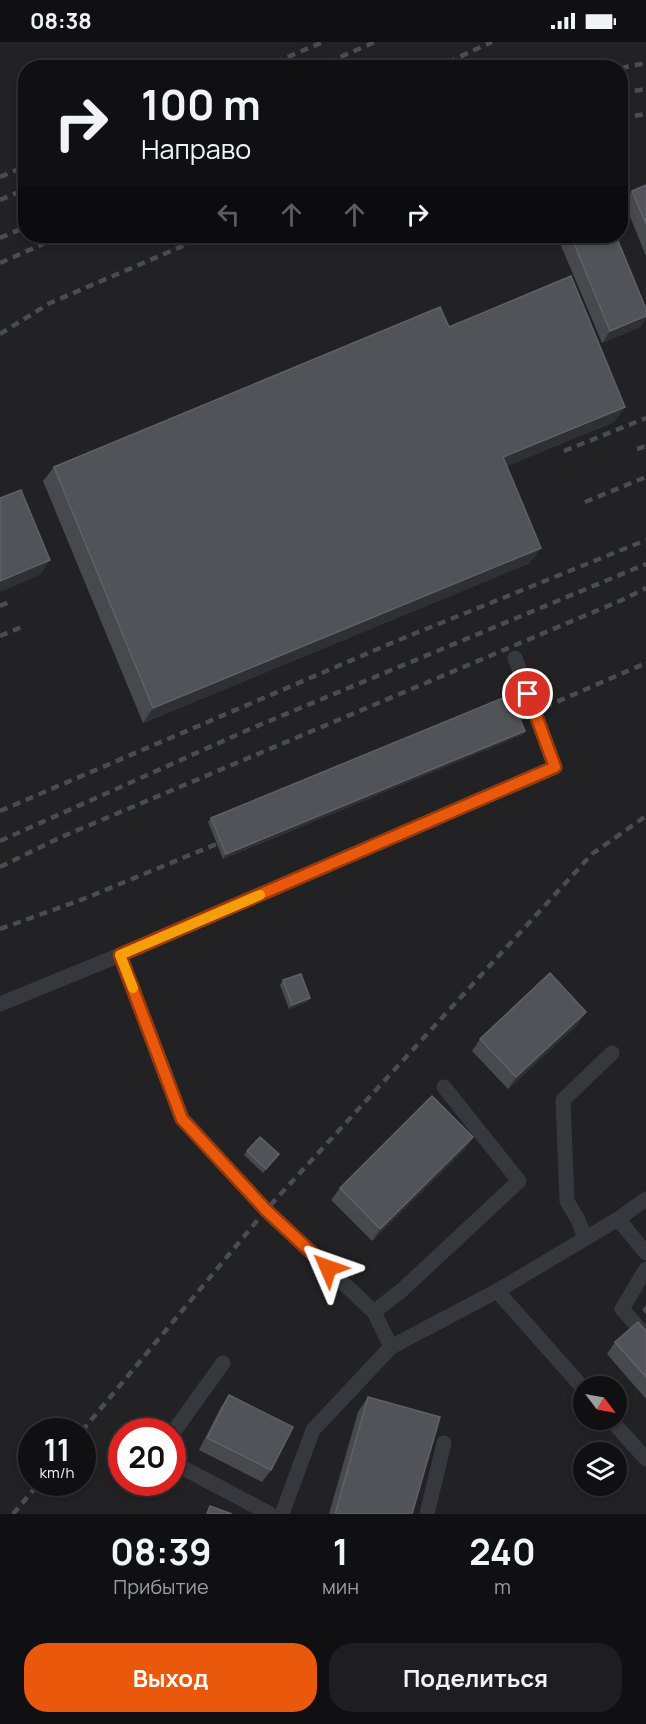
<!DOCTYPE html>
<html lang="ru">
<head>
<meta charset="utf-8">
<style>
  :root { --surface:#101012; --page:#1e1e20; --text:#f1f3f6; --muted:#9c9d9f; --line:#303032; --accent:#ea580c }
  body { margin:0; font-family:Manrope,sans-serif; background:var(--page); color:var(--text); height:100vh; display:flex; flex-direction:column; font-size:22px; white-space:nowrap }
  * { box-sizing:border-box; margin:0 }
  p { font-size:20px; color:var(--muted) }
  .icon { flex:none; width:33px; height:33px; fill:none; stroke:currentColor; stroke-width:2; stroke-linecap:round; stroke-linejoin:round }
  .map { position:relative; height:1472px; overflow:hidden }
  .sheet { display:flex; flex-direction:column; background:var(--surface); flex:1 }
  .sheet>* { flex:none }
  .banner { position:absolute; left:18px; top:18px; width:610px; height:183px; border-radius:24px; box-shadow:0 3px 9px #0003,0 0 0 2px var(--line); background:#101012; color:var(--text); overflow:hidden }
  .needle { width:39px; rotate:122deg }
  .buttons { position:absolute; left:573px; top:1334px; display:grid; gap:12px }
  .buttons a { display:grid; place-items:center; width:54px; height:54px; border-radius:50%; background:var(--surface); box-shadow:0 3px 9px #0003,0 0 0 2px var(--line); font-size:30px }
  .speed { position:absolute; left:18px; top:1376px; display:flex; gap:12px; font-size:30px; font-weight:700; text-align:center }
  .speed>* { display:grid; place-content:center; width:78px; height:78px; border-radius:50%; background:var(--surface); box-shadow:0 3px 9px #0003,0 0 0 2px var(--line); line-height:1 }
  .speed small { font-size:15px; font-weight:400 }
  .speed .limit { border:9px solid #d22; background:#fff; color:#111 }
  .pin { position:absolute; display:grid; place-items:center; width:51px; height:51px; color:#fff; margin:-26px; border:3px solid #fff; border-radius:50%; box-shadow:0 2px 6px #0007 }
  .me { position:absolute; width:66px; margin:-33px; rotate:313deg; stroke-linejoin:round; filter:drop-shadow(0 0 4px #0008) }
  .turn { display:flex; align-items:center; gap:21px; height:126px; padding:0 24px; font-size:27px }
  .turn .icon { width:78px; height:78px; stroke-width:2.5 }
  .turn b { display:block; font-size:42px; line-height:51px }
  .lanes { display:flex; align-items:center; height:57px; padding:0 24px; background:#0003; justify-content:center; gap:30px; direction:ltr }
  .lanes .off { opacity:.35 }
  .eta { display:flex; justify-content:space-evenly; align-items:center; height:102px; text-align:center }
  .eta b { font-size:36px; font-weight:700; line-height:42px }
  .primary-button { display:flex; gap:12px; margin-top:auto; padding:12px 24px }
  .primary-button a { flex:1; height:69px; border-radius:24px; background:var(--accent); color:#fff; font-size:24px; font-weight:700; line-height:69px; text-align:center }
  .primary-button a+a { background:var(--page); color:var(--text) }
  .status { display:flex; justify-content:space-between; align-items:center; height:42px; padding:0 30px; background:var(--surface); direction:ltr }
  .status svg { height:16px; fill:currentColor }
  .map>svg:first-child { display:block }
  .built { fill:#222225; fill-rule:evenodd }
  .lines { fill:none; stroke-linecap:round; stroke-linejoin:round }
  .service { stroke:#37383d; stroke-width:15 }
  .rail { stroke:#4a4c52; stroke-width:4.5; stroke-dasharray:8 6; stroke-linecap:butt }
  .wall { fill:#47494d }
  .shaded-wall { fill:#2f3033 }
  .building { fill:#525359; stroke:#5f6168; stroke-width:1.5 }
  .route-casing { stroke:#983908; stroke-width:15 }
  .route { stroke:#ea580c; stroke-width:10 }
  .slow { stroke:#f59e0b; stroke-width:10 }
</style>
</head>
<body>
<div class="status"><b>08:38</b><svg viewBox="0 0 49 12"><path d="M0 12V9h3v3zM5 12V6h3v6zM10 12V3h3v9zM15 12V0h3v12zM26 1h20v11H26zM47 4h2v5h-2z"/></svg></div>
<div class="map">
<svg width="646" height="1472" viewBox="0 0 646 1472">
  <rect width="100%" height="100%" fill="#161618"/>
  <path class="built" d="M0 0H646V1472H0ZM26 26H621V194H26ZM584 1344H616V1377H584ZM32 1389H82V1440H32ZM122 1389H172V1440H122ZM584 1410H616V1443H584Z"/>
  <g class="lines">
    <g class="service">
      <path d="M120 913 555 725 515 616"/>
      <path d="M0 962 120 913 182 1076 266 1168 374 1270 391 1305"/>
      <path d="M618 1177 646 1211"/>
      <path d="M585 1196 578 1178 567 1159 563 1058 612 1011"/>
      <path d="M646 1227 622 1267 646 1294"/>
      <path d="M497 1249 584 1347"/>
      <path d="M374 1270 402 1248 519 1139 444 1045"/>
      <path d="M610 1377 646 1417"/>
      <path d="M172 1392 223 1321"/>
      <path d="M172 1420 270 1472"/>
      <path d="M282 1472 313 1388 391 1305 497 1249 618 1177 646 1157"/>
      <path d="M427 1472 444 1401"/>
    </g>
    <g class="rail">
      <path d="M262 26 323 0"/>
      <path d="M315 26 375 0"/>
      <path d="M435 26 492 0"/>
      <path d="M621 26 646 21"/>
      <path d="M621 51 646 47"/>
      <path d="M621 76 646 72"/>
      <path d="M0 135 26 124"/>
      <path d="M0 158 26 147"/>
      <path d="M0 196 26 185"/>
      <path d="M117 196 124 194"/>
      <path d="M0 221 61 194"/>
      <path d="M0 292 50 261 206 194"/>
      <path d="M637 407 646 404"/>
      <path d="M564 409 646 376"/>
      <path d="M585 460 646 435"/>
      <path d="M0 564 12 559"/>
      <path d="M0 594 24 584"/>
      <path d="M506 682 646 621"/>
      <path d="M0 769 394 600 646 498"/>
      <path d="M0 799 250 687 646 522"/>
      <path d="M0 825 59 796 622 558 646 546"/>
      <path d="M0 887 86 856 231 796"/>
      <path d="M82 1389 266 1168 592 812 646 774"/>
      <path d="M13 1472 40 1440"/>
    </g>
  </g>
  <g class="wall">
    <path d="M646 143V214L624 160 632 149Z"/>
    <path d="M557 194H616L646 267V276L640 285 602 301Z"/>
    <path d="M449 285 625 365 614 380 507 424 530 521 143 681 43 439 54 425Z"/>
    <path d="M525 689 522 693 223 817 208 780 211 776Z"/>
    <path d="M283 938 307 960 289 967 280 943Z"/>
    <path d="M586 970 578 982 508 1047 472 1009 480 997Z"/>
    <path d="M473 1095 465 1107 372 1199 331 1158 340 1146Z"/>
    <path d="M247 1109 279 1112 263 1131 244 1113Z"/>
    <path d="M646 1263V1272L642 1268Z"/>
    <path d="M646 1289V1357L607 1312 615 1300Z"/>
    <path d="M229 1353 271 1428 262 1440 199 1408 221 1365Z"/>
    <path d="M368 1355 412 1472H329L358 1370Z"/>
  </g>
  <g class="shaded-wall">
    <path d="M646 274V276L640 285 602 301 610 289Z"/>
    <path d="M625 365 614 380 493 430 503 415Z"/>
    <path d="M541 506 530 521 143 681 153 666Z"/>
    <path d="M50 518 40 533 0 550V539Z"/>
    <path d="M525 689 522 693 223 817 226 812Z"/>
    <path d="M310 956 307 960 289 967 292 963Z"/>
    <path d="M586 970 578 982 508 1047 516 1035Z"/>
    <path d="M473 1095 465 1107 372 1199 380 1187Z"/>
  </g>
  <g class="building">
    <path d="M646 143V182L632 149Z"/>
    <path d="M571 194H616L646 267V274L610 289Z"/>
    <path d="M571 234 625 365 503 415 541 506 153 666 54 425 440 265 449 285Z"/>
    <path d="M21 448 50 518 0 539V456Z"/>
    <path d="M510 653 525 689 226 812 211 776Z"/>
    <path d="M550 931 586 970 516 1035 480 997Z"/>
    <path d="M301 932 310 956 292 963 283 938Z"/>
    <path d="M432 1054 473 1095 380 1187 340 1146Z"/>
    <path d="M260 1095 279 1112 266 1127 247 1109Z"/>
    <path d="M638 1280 646 1289V1335L615 1300Z"/>
    <path d="M229 1353 293 1385 271 1428 207 1396Z"/>
    <path d="M368 1355 440 1375 412 1472H335Z"/>
    <path d="M210 1464 232 1472H207Z"/>
  </g>
  <g class="lines">
    <defs>
      <path id="route" d="M328 1226 266 1168 182 1077 120 913 555 725 528 652"/>
    </defs>
    <use href="#route" class="route-casing"/>
    <use href="#route" class="route"/>
    <path class="slow" d="M133 946 120 913 260 853"/>
  </g>
</svg>
<div class="buttons">
<a><svg class="needle" viewBox="-14 -14 28 28"><path d="M0-13l5 13h-10z" fill="#e53935"/><path d="M0 13l5-13h-10z" fill="#9c9d9f"/></svg></a>
<a><svg class="icon" aria-label="layers" viewBox="0 0 24 24"><path d="M12 4l9 5-9 5-9-5zM3 14l9 5 9-5"/></svg></a>
</div>
<div class="speed"><div>11<small>km/h</small></div><div class="limit">20</div></div>
<div class="pin" style="left:528px;top:652px;background:#d93025"><svg class="icon" aria-label="arrive" viewBox="0 0 24 24"><path d="M6 21V4h12l-3 4 3 4H6"/></svg></div>
<svg class="me" style="left:328px;top:1226px" viewBox="-20 -20 40 40"><path d="M0-17L14 15 0 8-14 15z" fill="#ea580c" stroke="#fff" stroke-width="4"/></svg>
<div class="banner">
<div class="turn"><svg class="icon" aria-label="right" viewBox="0 0 24 24"><path d="M7 20v-9h11M14 6l5 5-5 5"/></svg><div><b>100 m</b>Направо</div></div>
<div class="lanes"><svg class="icon off" aria-label="left" viewBox="0 0 24 24"><path d="M17 20v-9H6M10 6l-5 5 5 5"/></svg><svg class="icon off" aria-label="ahead" viewBox="0 0 24 24"><path d="M12 20V5M6 11l6-6 6 6"/></svg><svg class="icon off" aria-label="ahead" viewBox="0 0 24 24"><path d="M12 20V5M6 11l6-6 6 6"/></svg><svg class="icon" aria-label="right" viewBox="0 0 24 24"><path d="M7 20v-9h11M14 6l5 5-5 5"/></svg></div>
</div>
</div>
<section class="sheet">
<div class="eta">
<div><b>08:39</b><p>Прибытие</p></div>
<div><b>1</b><p>мин</p></div>
<div><b>240</b><p>m</p></div>
</div>
<div class="primary-button"><a>Выход</a><a>Поделиться</a></div>
</section>
</body>
</html>
